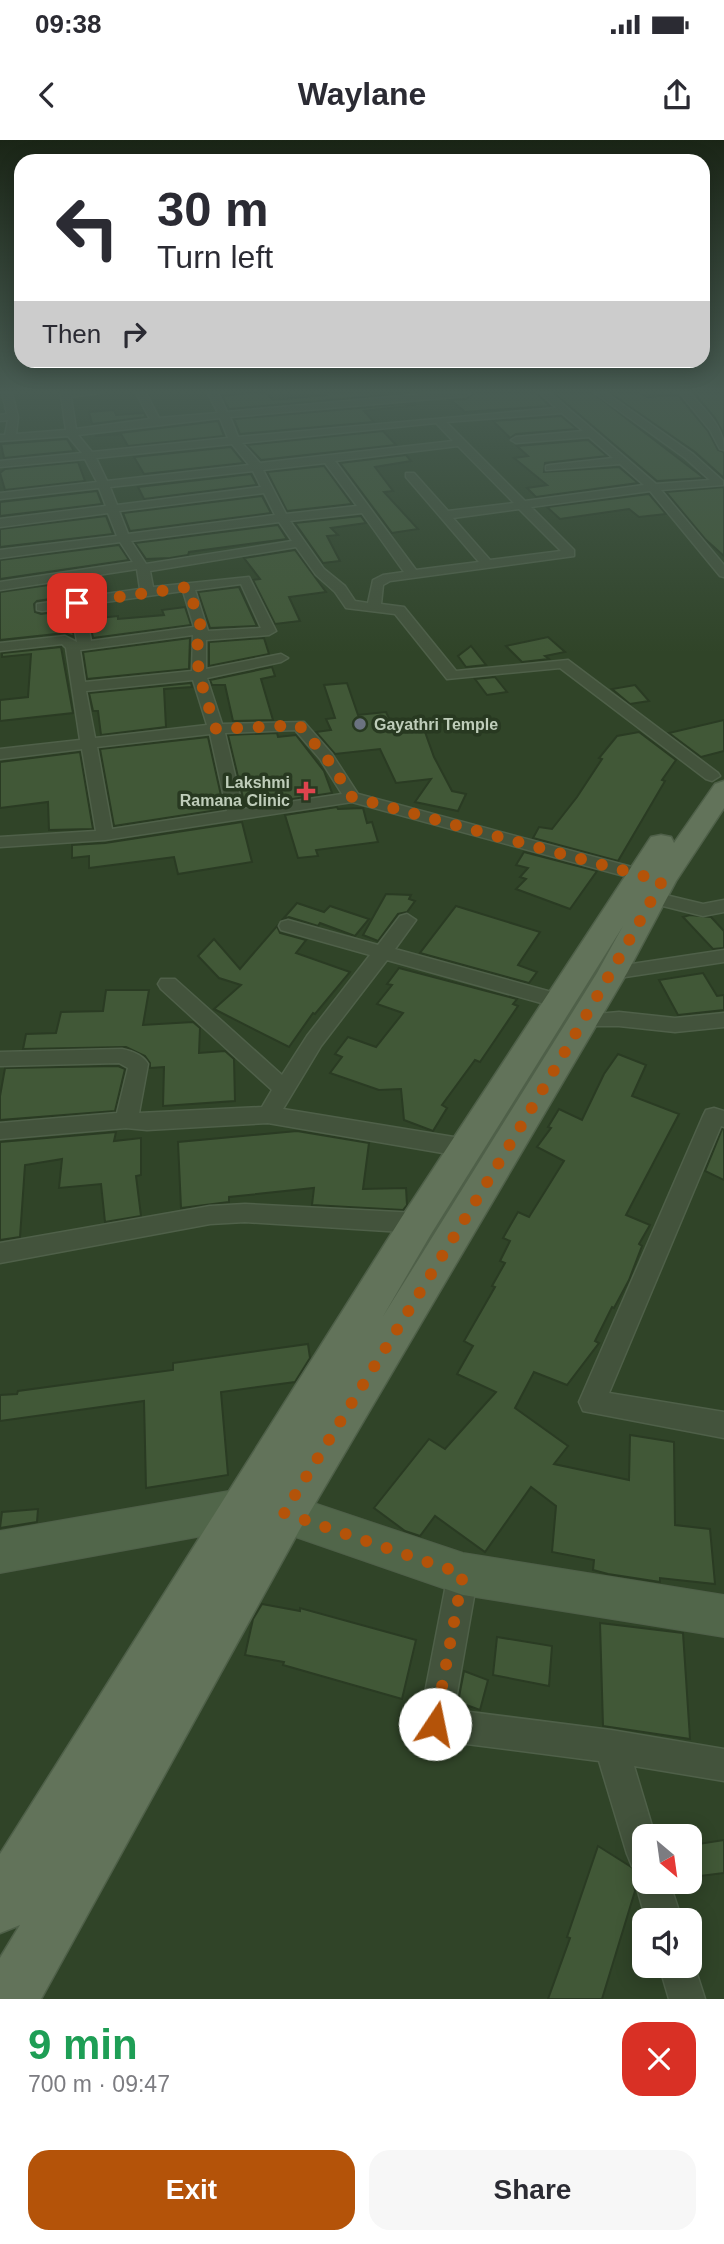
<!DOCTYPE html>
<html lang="en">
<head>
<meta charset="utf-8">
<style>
  :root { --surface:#fff; --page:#f7f7f7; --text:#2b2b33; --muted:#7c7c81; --accent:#b45309 }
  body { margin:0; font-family:Helvetica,sans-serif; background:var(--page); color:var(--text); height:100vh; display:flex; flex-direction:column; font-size:26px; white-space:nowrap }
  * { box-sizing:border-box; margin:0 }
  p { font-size:23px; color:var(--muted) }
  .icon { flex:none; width:38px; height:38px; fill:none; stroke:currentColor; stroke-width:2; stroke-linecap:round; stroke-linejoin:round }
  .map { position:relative; height:1859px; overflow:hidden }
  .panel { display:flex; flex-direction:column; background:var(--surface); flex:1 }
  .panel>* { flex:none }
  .banner { position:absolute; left:14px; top:14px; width:696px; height:214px; border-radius:21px; box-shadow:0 4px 18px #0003; background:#fff; color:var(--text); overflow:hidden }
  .needle { width:46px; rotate:151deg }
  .tools { position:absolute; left:632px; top:1684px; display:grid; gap:14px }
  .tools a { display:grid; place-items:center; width:70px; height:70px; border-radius:14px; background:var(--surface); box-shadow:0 4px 18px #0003; font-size:35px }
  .pin { position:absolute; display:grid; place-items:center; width:60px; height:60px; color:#fff; margin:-30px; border-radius:14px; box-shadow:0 4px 10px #0006 }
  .me { position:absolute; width:77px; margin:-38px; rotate:11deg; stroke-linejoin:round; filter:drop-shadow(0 0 5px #0008) }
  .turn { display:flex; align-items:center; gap:24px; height:147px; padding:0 28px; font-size:32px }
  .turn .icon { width:91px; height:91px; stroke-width:2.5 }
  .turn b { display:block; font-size:49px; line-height:60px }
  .then { display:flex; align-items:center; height:66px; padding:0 28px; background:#0003; gap:14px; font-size:26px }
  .round { display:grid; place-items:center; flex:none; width:74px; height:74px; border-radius:21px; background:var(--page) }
  .overview { display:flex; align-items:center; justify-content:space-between; height:119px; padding:0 28px }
  h1 { font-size:42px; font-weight:700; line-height:52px; color:#1e9e55 }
  .action { display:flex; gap:14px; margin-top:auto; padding:14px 28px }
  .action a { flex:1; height:80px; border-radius:21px; background:var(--accent); color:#fff; font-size:28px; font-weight:700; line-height:80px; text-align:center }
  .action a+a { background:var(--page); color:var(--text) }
  .status { display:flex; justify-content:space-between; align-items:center; height:49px; padding:0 35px; background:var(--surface); direction:ltr }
  .status svg { height:19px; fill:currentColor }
  header { display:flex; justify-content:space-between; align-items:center; height:91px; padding:0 28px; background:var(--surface); font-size:32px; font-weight:700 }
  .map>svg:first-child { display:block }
  .building { fill:#415837; stroke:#2a3b23; stroke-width:2 }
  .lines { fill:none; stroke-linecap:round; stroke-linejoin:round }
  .street-casing { stroke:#4f6049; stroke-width:3 }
  .secondary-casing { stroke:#4f6049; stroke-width:2 }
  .primary-casing { stroke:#4f6049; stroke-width:3 }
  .street { fill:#43533c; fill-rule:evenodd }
  .secondary { fill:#51664a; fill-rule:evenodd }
  .primary { fill:#62735a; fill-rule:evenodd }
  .route { stroke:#b45309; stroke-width:12; stroke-dasharray:0 21.6 }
  .worship-dot { fill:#6b7280; stroke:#283921; stroke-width:2.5 }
  .health-dot { fill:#e0444e; stroke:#283921; stroke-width:2.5 }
  .labels { text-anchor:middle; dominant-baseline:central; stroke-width:7; stroke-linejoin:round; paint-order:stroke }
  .far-poi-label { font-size:16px; font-weight:bold; fill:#bfcdba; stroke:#283921; text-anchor:start }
</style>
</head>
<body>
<div class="status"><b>09:38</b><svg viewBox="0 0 49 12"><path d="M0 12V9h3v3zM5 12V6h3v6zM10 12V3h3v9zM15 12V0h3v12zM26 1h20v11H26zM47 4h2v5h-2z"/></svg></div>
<header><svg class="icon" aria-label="back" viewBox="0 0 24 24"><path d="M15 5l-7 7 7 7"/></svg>Waylane<svg class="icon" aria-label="share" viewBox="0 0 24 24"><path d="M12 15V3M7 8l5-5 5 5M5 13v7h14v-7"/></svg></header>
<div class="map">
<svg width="724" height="1859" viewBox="0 0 724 1859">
  <rect width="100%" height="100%" fill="#304428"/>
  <g class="building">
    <path d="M247 253H267L273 260 327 255 325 253H409L229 269 222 256Z"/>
    <path d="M473 253H537L550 266 465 272 451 260 466 259Z"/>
    <path d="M554 253H593L704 338 657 341Z"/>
    <path d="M610 253H640L647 257 678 255 708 291 718 310 724 312V338L695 312Z"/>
    <path d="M694 253H724V295L715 278Z"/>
    <path d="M415 263V265L364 271 374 282 240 294 234 279Z"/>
    <path d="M114 270 116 275 144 273 146 277 92 284 89 272Z"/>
    <path d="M561 276 577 289 516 294 510 298 493 281Z"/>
    <path d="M218 281 224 296 128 306 121 294 95 296Z"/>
    <path d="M383 291 396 305 261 320 247 305Z"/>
    <path d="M67 299 74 311 4 318 1 304Z"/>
    <path d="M588 300 607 316 545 323 544 332 619 327 638 343 536 357 527 348 547 345 514 318 528 316 517 306Z"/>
    <path d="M231 307 244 323 144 334 134 317Z"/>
    <path d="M406 315 411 321 375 327 393 351 384 352 418 389 392 393 340 323Z"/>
    <path d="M78 322 85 341 5 350 0 333 5 329Z"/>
    <path d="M324 326 352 364 287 371 267 332Z"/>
    <path d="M251 334 257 345 144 359 138 347Z"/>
    <path d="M724 347V416L705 399 666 352Z"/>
    <path d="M97 351 102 364 0 376V362Z"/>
    <path d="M649 354 666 374 639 377 629 369 560 379 547 367Z"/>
    <path d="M262 356 271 373 130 391 123 373Z"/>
    <path d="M106 376 113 394 0 407V389Z"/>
    <path d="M361 376 366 383 331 388 338 395 327 396 340 421 323 423 295 383Z"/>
    <path d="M278 385 287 399 189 412 188 415 170 418 146 419 135 403Z"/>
    <path d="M119 405 129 420 0 439V420Z"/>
    <path d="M295 410 326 452 289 457 300 481 275 484 253 440 260 439 244 418Z"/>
    <path d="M83 440 85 454 37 461 34 464 35 472 41 474 69 470 74 497 65 493 0 500V452Z"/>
    <path d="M239 447 257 486 210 488 198 452Z"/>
    <path d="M185 467 191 485 93 498 89 479 118 476V479L164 475 162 470Z"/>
    <path d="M548 497 565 512 545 516 549 519 522 522 506 506Z"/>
    <path d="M190 498 189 529 87 539 83 512Z"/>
    <path d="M264 498 269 514 209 526V502Z"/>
    <path d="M471 506 486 525 466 527 458 516Z"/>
    <path d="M61 507 73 573 0 581V560L28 557 31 514 2 517V513Z"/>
    <path d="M272 527 275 536 261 539 273 580 233 581 225 545H212L210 540Z"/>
    <path d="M495 537 507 552 487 555 475 539Z"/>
    <path d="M191 543 192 547 164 549 166 587 101 595 98 571H93L89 553Z"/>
    <path d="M347 543 358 575 386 572 396 593 425 592 434 617 452 651 466 654 458 671 415 662 431 639 396 643 380 609 335 614 316 592 331 590 326 579 335 578 324 545Z"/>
    <path d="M635 545 649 561 630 564 612 549Z"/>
    <path d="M724 580V611L701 617 669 593Z"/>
    <path d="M639 592 676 620 662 640 665 641 618 721 533 698 539 687 552 689 577 657 602 619 599 618 617 596Z"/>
    <path d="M277 593 278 597 296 595 324 631 332 653 245 666 228 595Z"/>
    <path d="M208 597 224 669 114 686 100 609Z"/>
    <path d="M80 612 93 689 49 690 48 662 0 668V622Z"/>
    <path d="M337 667 338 669 363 668 367 683 372 682 378 702 316 710 318 716 298 718 285 675Z"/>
    <path d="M242 682 252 722 178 734 174 717 89 728V716L72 718V705L105 703Z"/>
    <path d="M524 712 597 731 570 769 516 749 526 739 520 737 528 728 516 725Z"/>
    <path d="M386 754 411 755 409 759 415 761 407 772 398 774 378 801 363 795Z"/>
    <path d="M297 763 324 772 330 766 369 779 355 796 320 783 318 786 289 777 283 779Z"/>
    <path d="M456 766 540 792 518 825 537 832 529 843 420 813Z"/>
    <path d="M690 775 711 777 724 791V808L713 809 683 777Z"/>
    <path d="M277 786 280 793 306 800 296 813 350 832 315 874 313 873 289 907 214 869 241 845 219 838 198 816 214 799 240 829Z"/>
    <path d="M399 828 517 859 513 864 518 866 493 903 480 922 475 920 442 965 447 968 433 991 404 980 401 949 379 950 330 933 342 917 335 914 348 897 376 907 403 873 377 864 392 845 387 844Z"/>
    <path d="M703 833 717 856 724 855V870L678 875 659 840Z"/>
    <path d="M106 850H149L143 885 193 882 200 888 199 913 225 911 234 919 235 961 163 966 164 927 150 928V923L145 916 126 907 23 909 26 894 56 893 61 872 103 871Z"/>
    <path d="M618 914 646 925 632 956 679 974 626 1075 650 1085 639 1104 642 1106 629 1140 614 1168 612 1167 595 1201 599 1203 567 1245 534 1232 515 1268 568 1306 554 1324 629 1340 630 1295 674 1302 675 1385 710 1389 715 1444 660 1438V1442L608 1434 593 1430 594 1420 552 1412 556 1366 531 1347 485 1412 435 1376 420 1396 405 1391 374 1368 429 1299 445 1309 496 1252 457 1234 473 1206 464 1201 495 1147 492 1146 505 1123 500 1121 510 1101 503 1098 518 1072 529 1077 564 1021 537 1007 551 988 548 987 559 969 582 980 604 934Z"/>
    <path d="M118 926 125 929 115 971 0 980V956L5 928Z"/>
    <path d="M722 989H724V1040L705 1031Z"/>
    <path d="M297 991 369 1003 363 1049 406 1048 407 1065 403 1070 312 1065 314 1048 229 1057V1062L181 1068 178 1002Z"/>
    <path d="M116 992 114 1001 141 998V1035L136 1036 141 1076 105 1082 101 1044 59 1048 62 1019 25 1025 20 1097 0 1100V1002Z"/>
    <path d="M308 1204 310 1218 295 1242 221 1252 228 1335 146 1348 144 1261 0 1281V1255L17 1254 18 1251 173 1230V1223Z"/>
    <path d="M38 1369 37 1382 0 1388 2 1372Z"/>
    <path d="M262 1464 300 1471V1468L416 1500 402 1559 283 1525 284 1522 245 1515 253 1479Z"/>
    <path d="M600 1483 683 1493 690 1599 603 1586Z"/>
    <path d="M497 1497 552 1506 549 1546 493 1535Z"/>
    <path d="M464 1531 488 1540 480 1570 458 1562Z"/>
    <path d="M724 1700V1733L700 1736 692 1705Z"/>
    <path d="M598 1706 636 1730 633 1740 635 1751 602 1859H548L570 1798 567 1797Z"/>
  </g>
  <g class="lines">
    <defs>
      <g id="street">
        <path d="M2 253H12L18 277 16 294 66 290 61 255 63 253H99L71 257 76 289 150 279 136 253H146L159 278 218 273 208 253H218L227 272 436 253H471L466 256 230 277 238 297 556 268 540 253H550L656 344 710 340 685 318 595 253H606L693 314 723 341V345L661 350 724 425V437L720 436 650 351 531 367 574 410V416L390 441 383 445 381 464 404 467 456 531 568 520 718 633 720 636 712 641 706 639 560 528 447 539 395 474 346 468 335 452 316 435 296 407 150 431 153 447 249 437 276 491 269 495 206 500V529L281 514 288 518 281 522 207 538 222 584 304 582 332 614 358 654 662 735 665 739 662 743H650L352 662 105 700 0 707V697L96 691 82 609 0 619V609L80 600 66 508 62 504 0 511V503L65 496 77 502 71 467 42 471 37 470V464L140 449 137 429 0 450V442L133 422 120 402 0 418V410L117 396 108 373 0 387V379L106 366 99 348 0 359V353L97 342 85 319 0 327V321L82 313 68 296 0 301V295H5L8 280 0 281V275L7 274ZM562 273 583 291 516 297 511 300 516 303 589 297 613 318 550 325 546 326V330L620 324 644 345 525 361 446 282ZM220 278 228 298 92 312 78 295ZM436 283 453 301 260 323 242 303ZM232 304 249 325 107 341 96 318ZM458 306 514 363 448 371 414 333H406V337L479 422 416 430 335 321ZM325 323 357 366 286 374 263 330ZM253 331 261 347 117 365 110 347ZM264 353 275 375 128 394 119 371ZM519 369 561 411 490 420 453 378ZM362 373 404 432 383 435 373 440 368 463 355 461 345 446 324 429 290 381ZM279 382 292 401 146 424 131 401ZM241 444 261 488 208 491 195 450ZM183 451 194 487 91 501 84 465ZM193 495 192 531 85 542 80 510ZM193 540 207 585 95 598 86 551ZM295 590 320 619 342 654 243 669 225 593ZM210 594 227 671 112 689 97 607Z"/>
        <path d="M680 253H690C705 271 724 286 724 310L720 309 710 290Z"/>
        <path d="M653 752 703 764 724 760V772L703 776 647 762 644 758Z"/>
        <path d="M407 774 416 780 395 809 566 856 569 861 566 866 559 868 387 820 321 906 283 969 466 999 474 1002 477 1008 474 1014 466 1017 268 983 147 990 126 988 0 999V983L117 973 128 928 119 923 0 926V912L122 909C132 911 143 915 148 924L139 973 262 967 272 950 161 849 158 844 161 839H175L282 935 307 896 370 815 281 790 279 786 281 782 288 780 378 805 400 776Z"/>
        <path d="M724 810V822L612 839 605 838 602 833 605 828 612 827Z"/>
        <path d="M619 872 675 878 724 873V887L675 892 619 886H574L571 881 574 876Z"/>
        <path d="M714 968 724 971V987L721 986 609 1253 724 1272V1298L583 1271 579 1262 703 976 706 970Z"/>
        <path d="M245 1064 418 1073 426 1076 430 1083 426 1090 418 1093 245 1082 210 1084 0 1123V1103L210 1066Z"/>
        <path d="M463 1419 473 1424 478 1434 454 1570 611 1590 724 1609V1641L634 1626 655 1696H644V1741H669L682 1780H646L635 1741 639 1729 632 1726 627 1714 599 1621 435 1600 424 1595 419 1584 448 1434 453 1424Z"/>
        <path d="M690 1812 705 1859H669L659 1825H690Z"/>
      </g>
      <path id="secondary" d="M246 1348 284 1353 463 1413 724 1455V1497L463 1455 284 1393 246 1388 0 1433V1391Z"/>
      <path id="primary" d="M724 641V668L676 741 627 833 300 1389 41 1859H0V1818L20 1785 0 1793V1714L405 1072 647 703 651 697 661 695 671 697 674 703 715 644ZM623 786 597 833 382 1178 431 1094Z"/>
    </defs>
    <use href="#street" class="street-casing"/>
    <use href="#secondary" class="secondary-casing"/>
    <use href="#primary" class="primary-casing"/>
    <use href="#street" class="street"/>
    <use href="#secondary" class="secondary"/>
    <use href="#primary" class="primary"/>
  </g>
  <linearGradient id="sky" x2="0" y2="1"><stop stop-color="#1a2516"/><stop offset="0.49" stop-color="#485c53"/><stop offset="1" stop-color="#485c53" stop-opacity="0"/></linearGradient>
  <rect width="724" height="513" fill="url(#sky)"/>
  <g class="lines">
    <path class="route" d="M77 463 188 447 202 490C188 515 208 563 216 589L299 585 326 617 352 657 662 741C544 956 412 1164 284 1373L463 1434 435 1584"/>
  </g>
  <circle class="worship-dot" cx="360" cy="584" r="7"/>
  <path class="health-dot" d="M302.5 640.5h7v7h7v7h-7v7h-7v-7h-7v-7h7z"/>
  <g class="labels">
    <g class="far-poi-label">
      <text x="374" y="584">Gayathri Temple</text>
      <text x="290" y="642" text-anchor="end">Lakshmi<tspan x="290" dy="18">Ramana Clinic</tspan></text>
    </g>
  </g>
</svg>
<div class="tools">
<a><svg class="needle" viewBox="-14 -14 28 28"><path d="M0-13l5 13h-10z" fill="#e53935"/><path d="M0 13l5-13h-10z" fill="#7c7c81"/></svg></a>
<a><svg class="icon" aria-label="sound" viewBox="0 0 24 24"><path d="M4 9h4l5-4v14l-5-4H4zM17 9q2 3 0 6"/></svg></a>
</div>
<div class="pin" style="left:77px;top:463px;background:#d93025"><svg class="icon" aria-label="arrive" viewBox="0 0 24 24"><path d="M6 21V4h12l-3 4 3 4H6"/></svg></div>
<svg class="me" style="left:435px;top:1584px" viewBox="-20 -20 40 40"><circle r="19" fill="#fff"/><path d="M0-13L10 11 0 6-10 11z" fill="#b45309"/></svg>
<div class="banner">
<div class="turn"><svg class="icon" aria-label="left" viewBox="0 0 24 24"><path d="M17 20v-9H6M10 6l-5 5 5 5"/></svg><div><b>30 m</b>Turn left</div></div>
<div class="then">Then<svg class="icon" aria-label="right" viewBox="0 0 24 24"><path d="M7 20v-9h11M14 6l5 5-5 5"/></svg></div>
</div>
</div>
<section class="panel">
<div class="overview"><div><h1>9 min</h1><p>700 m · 09:47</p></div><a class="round" style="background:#d93025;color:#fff"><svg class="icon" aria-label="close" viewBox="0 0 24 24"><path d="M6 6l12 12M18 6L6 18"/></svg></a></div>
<div class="action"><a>Exit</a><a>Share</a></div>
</section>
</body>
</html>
